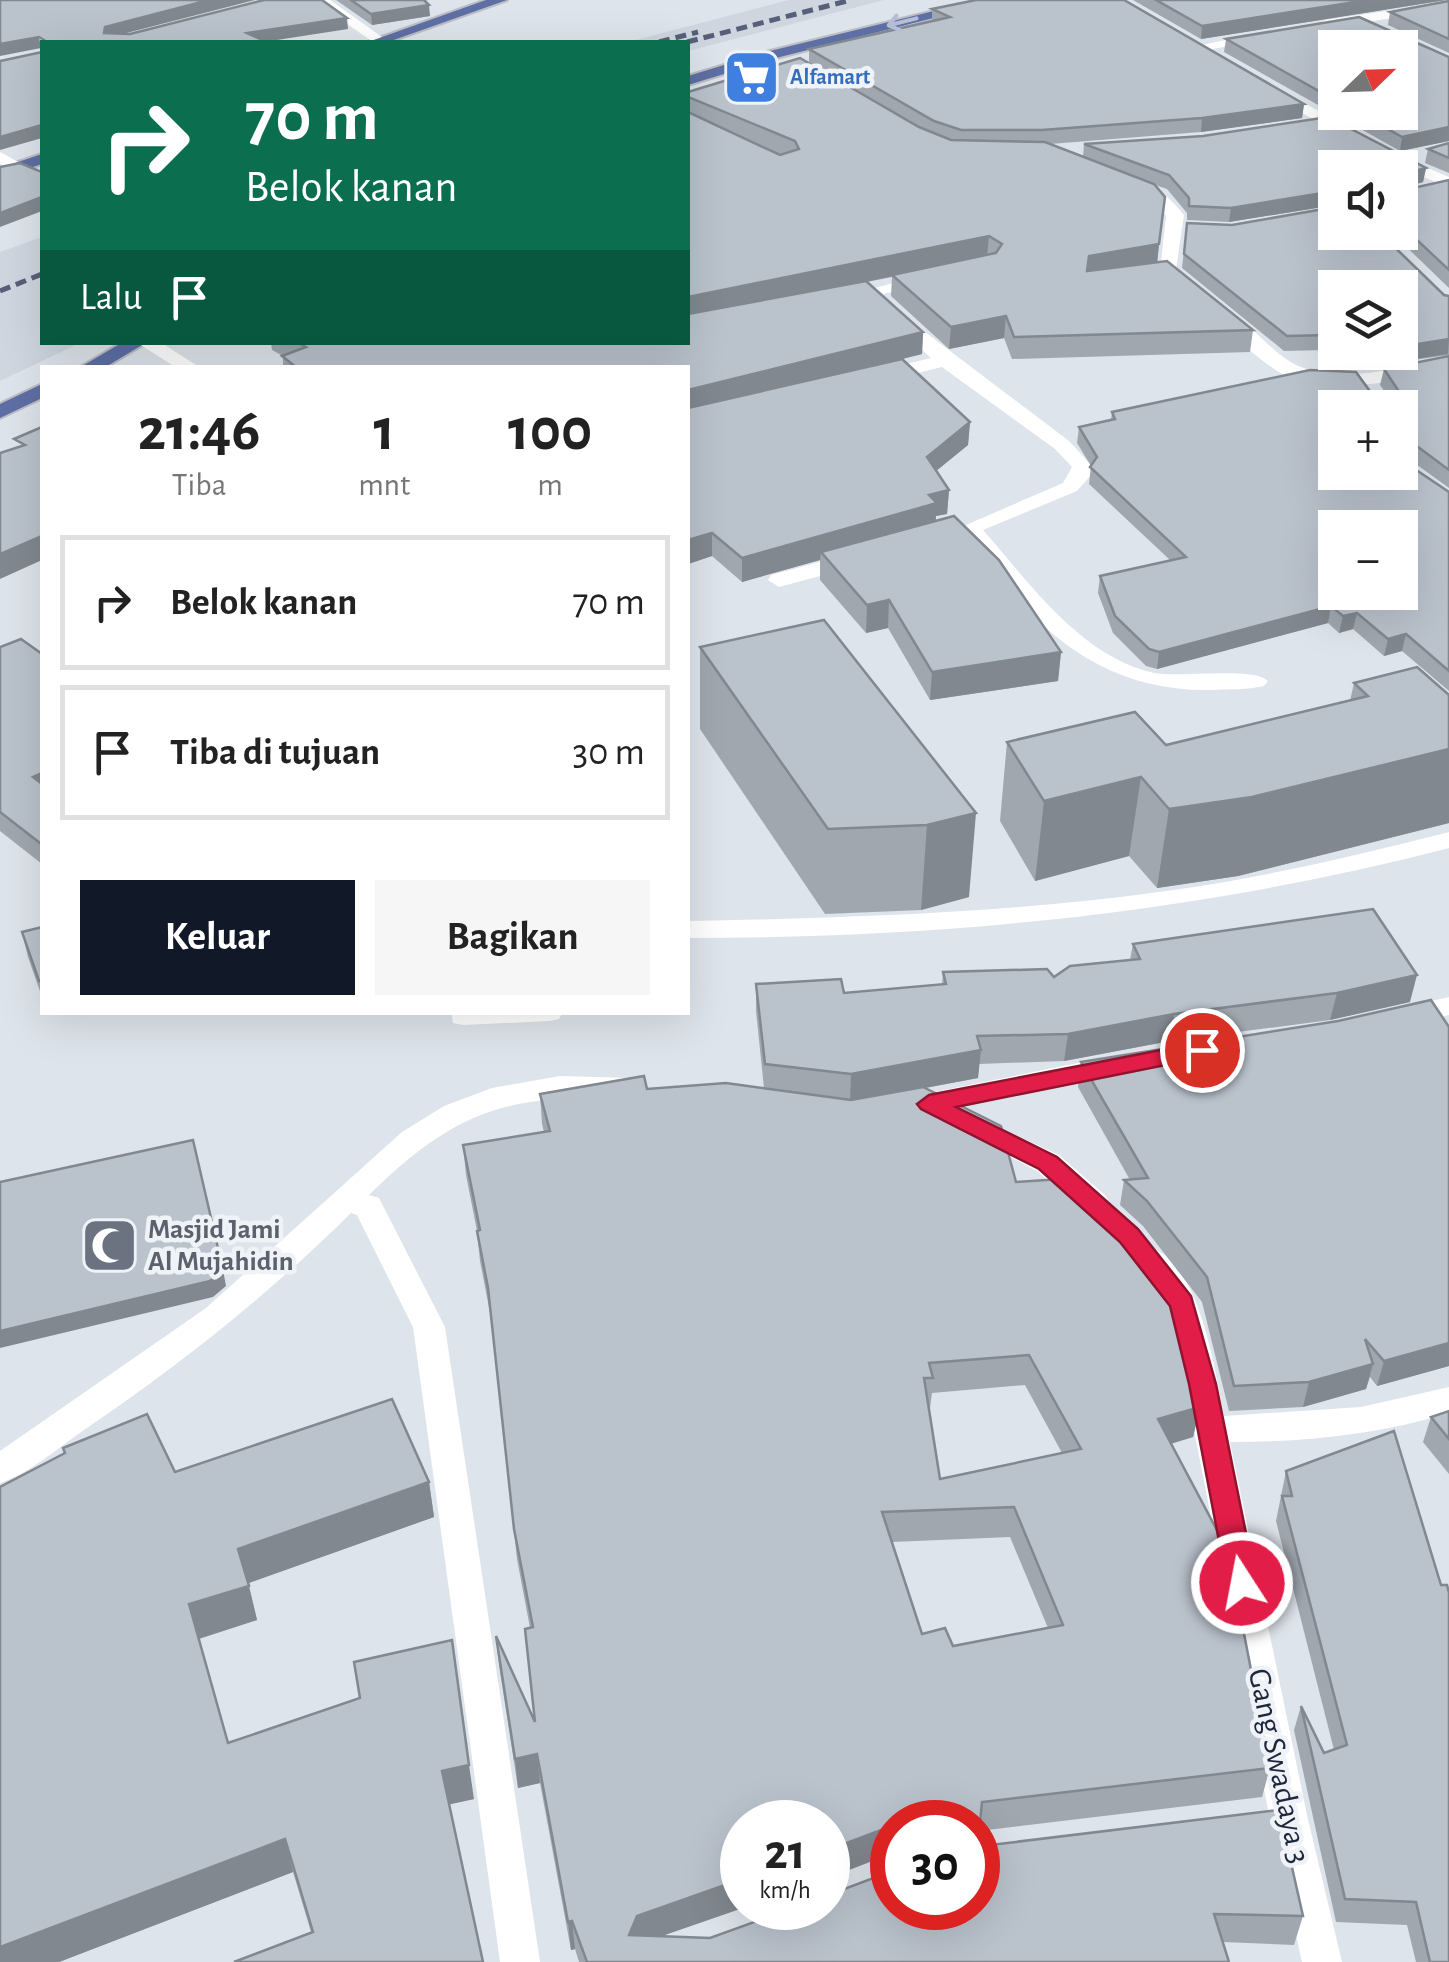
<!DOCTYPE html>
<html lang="id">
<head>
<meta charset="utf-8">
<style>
  :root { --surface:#fff; --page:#f6f6f6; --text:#222; --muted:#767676; --line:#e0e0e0; --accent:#111827 }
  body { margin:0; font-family:"Alegreya Sans",sans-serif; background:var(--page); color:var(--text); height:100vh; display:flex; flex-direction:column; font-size:38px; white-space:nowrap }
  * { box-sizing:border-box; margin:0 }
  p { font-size:32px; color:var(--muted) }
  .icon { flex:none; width:55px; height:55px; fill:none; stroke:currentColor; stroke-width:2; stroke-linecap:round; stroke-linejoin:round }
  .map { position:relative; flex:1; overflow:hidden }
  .drawer { position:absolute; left:40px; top:365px; width:650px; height:650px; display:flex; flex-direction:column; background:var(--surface); border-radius:0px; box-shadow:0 10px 40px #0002 }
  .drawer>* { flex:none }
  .banner { position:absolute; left:40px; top:40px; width:650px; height:305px; border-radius:0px; box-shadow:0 10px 40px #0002; background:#0b6e4f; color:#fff; overflow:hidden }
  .needle { width:65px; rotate:67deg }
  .buttons { position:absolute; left:1318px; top:30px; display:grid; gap:20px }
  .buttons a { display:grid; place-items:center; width:100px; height:100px; border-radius:0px; background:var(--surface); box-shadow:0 10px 40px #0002; font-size:50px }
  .speed { position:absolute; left:720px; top:1800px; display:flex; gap:20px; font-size:50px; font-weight:700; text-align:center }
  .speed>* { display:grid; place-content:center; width:130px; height:130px; border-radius:50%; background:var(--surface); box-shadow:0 10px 40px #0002; line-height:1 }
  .speed small { font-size:25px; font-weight:400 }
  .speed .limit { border:15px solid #d22; background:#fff; color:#111 }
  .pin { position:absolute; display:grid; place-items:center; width:85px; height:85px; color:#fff; margin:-42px; border:5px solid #fff; border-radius:50%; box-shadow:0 2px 10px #0007 }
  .me { position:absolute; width:110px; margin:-55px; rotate:349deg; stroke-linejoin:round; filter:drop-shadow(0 0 8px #0008) }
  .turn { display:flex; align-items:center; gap:35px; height:210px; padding:0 40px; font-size:45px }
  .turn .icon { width:130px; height:130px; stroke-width:2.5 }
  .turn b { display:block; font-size:70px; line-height:85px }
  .then { display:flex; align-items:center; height:95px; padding:0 40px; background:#0003; gap:20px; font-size:38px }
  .eta { display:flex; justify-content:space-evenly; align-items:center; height:170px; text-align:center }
  .eta b { font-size:60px; font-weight:700; line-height:70px }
  .action { display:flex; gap:20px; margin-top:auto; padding:20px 40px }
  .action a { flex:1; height:115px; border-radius:0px; background:var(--accent); color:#fff; font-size:40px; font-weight:700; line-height:115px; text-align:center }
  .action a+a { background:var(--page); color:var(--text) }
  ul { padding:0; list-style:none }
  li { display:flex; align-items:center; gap:30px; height:135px; margin:0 20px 15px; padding:0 20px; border:5px solid var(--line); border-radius:0px }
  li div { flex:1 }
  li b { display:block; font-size:38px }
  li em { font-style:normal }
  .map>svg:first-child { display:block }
  .built { fill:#cfd6df }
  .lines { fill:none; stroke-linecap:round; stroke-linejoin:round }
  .primary-casing { stroke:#bcbec4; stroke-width:4 }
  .service { fill:#fff; fill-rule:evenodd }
  .minor { fill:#fff; fill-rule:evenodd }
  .primary { fill:#5e6fa5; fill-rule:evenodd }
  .rail { stroke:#586079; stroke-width:5; stroke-dasharray:11 6; stroke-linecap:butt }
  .wall { fill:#a0a7af; fill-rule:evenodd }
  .shaded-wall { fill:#82888f }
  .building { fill:#bac2cc; stroke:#82888f; stroke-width:2.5; fill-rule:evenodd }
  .oneway { stroke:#b5bed7 }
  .route { fill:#e11d48; stroke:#92132f; stroke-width:2.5 }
  .labels { text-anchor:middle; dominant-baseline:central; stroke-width:9; stroke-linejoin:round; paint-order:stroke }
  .far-shop-label { font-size:22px; font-weight:bold; fill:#366cbe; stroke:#eff3f8; text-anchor:start }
  .worship-label { font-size:28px; font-weight:bold; fill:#5b616d; stroke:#eff3f8; text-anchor:start }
  .near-street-label { font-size:32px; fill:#1e263c; stroke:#eff3f8 }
</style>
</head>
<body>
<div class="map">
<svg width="1449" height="1962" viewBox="0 0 1449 1962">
  <rect width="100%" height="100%" fill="#dee4eb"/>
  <g class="built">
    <path d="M789 0H884L688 51V42H628Z"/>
    <path d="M42 237V342L80 343 0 381V252Z"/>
  </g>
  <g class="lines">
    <defs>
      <g id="primary">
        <path d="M486 0H507L388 42H368Z"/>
        <path d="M979 0H1004L780 57 688 85V76L770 51Z"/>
        <path d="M42 154V164L0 178V168Z"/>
        <path d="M123 342H147L104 368H79Z"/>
        <path d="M42 384V398L0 418V404Z"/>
      </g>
    </defs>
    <use href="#primary" class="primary-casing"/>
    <path class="service" d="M1449 832V848C1199 913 945 938 688 938V921C848 918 1008 913 1166 891 1262 878 1355 856 1449 832Z"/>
    <g class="minor">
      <path d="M313 0H330L389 42H373Z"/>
      <path d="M1449 2V10L1325 28 1318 24 1325 20Z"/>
      <path d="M1263 32 1268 33V39L1195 52 1188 48Z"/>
      <path d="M1268 88H1278L1361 135 1347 138 1268 94Z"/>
      <path d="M0 152 22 164V172H10L0 164Z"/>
      <path d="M1395 154 1449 177V188L1389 162 1387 159Z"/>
      <path d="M1126 182C1151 180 1169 196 1184 215L1175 276H1163L1160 272 1166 216 1154 201 1126 190Z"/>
      <path d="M928 273 934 274V282L870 297 861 292Z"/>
      <path d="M896 310 1069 441 1092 466V474L1077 491 983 530C1030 583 1080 656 1154 673 1179 678 1254 666 1268 681L1264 686C1247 690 1228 689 1211 690 1091 692 1026 618 959 528L1063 483 1072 467 1055 449 942 367 876 383 869 381V373L931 358 889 320V312Z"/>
      <path d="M1223 310C1246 318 1265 345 1286 359 1329 389 1401 367 1449 358V370C1400 379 1331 398 1284 375 1259 361 1238 339 1216 320V312Z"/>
      <path d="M136 342H160L201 368H177Z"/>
      <path d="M853 553 861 555 864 560 861 565 779 587 768 580 771 575Z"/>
      <path d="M1449 997V1015L1402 1026 1392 1024 1388 1017 1392 1010Z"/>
      <path d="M451 1012H563L559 1019 549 1021 463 1025 453 1023Z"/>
      <path d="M1113 1056 1123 1059 1127 1066 1123 1073 915 1116 905 1113 900 1106 905 1099 915 1096Z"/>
      <path d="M560 1076 630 1078 640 1081 644 1088 640 1095 630 1098C508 1095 458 1108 369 1195L379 1198 445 1327 540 1962H500L413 1327 357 1215 351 1213C268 1295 180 1365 84 1430 58 1448 30 1473 0 1483V1451L206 1308 402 1132 444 1106 492 1088Z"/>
      <path d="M972 1115 1059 1155 1106 1196 1110 1204 1106 1212 1095 1215 1084 1212 1037 1171 962 1132 957 1125 962 1118Z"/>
      <path d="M1150 1247C1200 1263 1215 1371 1224 1416L1361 1407 1449 1387V1413C1377 1435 1305 1442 1230 1442L1307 1815 1342 1962H1302L1269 1815 1173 1322 1168 1307 1134 1259 1139 1251Z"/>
    </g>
    <use href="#primary" class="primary"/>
    <g class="rail">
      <path d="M659 42 698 32"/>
      <path d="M687 42 851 0"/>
      <path d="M0 291 42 274"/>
    </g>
  </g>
  <g class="wall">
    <path d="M336 0H428L424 1 430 16 372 25Z"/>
    <path d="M976 0H1124L1304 104 1302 118 1201 132 1050 144 1083 156 1084 144 1203 136 1328 117 1426 168 1423 182 1400 189V191L1449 180V288L1391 232H1400V168H1335V205L1229 222 1187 220V213L1167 189 1155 185 1165 197 1157 262 1167 261 1253 330 1250 352 1012 359 1004 338 949 349 891 296 892 277 867 282 923 332 922 354 902 359 970 422 968 445 936 471 949 490 947 514 936 516V521L954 516 999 560 1061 652 1058 681 930 700 888 628 866 633 820 580V560L742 582 712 556 688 564V368H283V356L272 350 271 342H688V92L800 58 925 130 809 62V49L932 21V9Z"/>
    <path d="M1133 0H1446L1201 39Z"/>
    <path d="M1449 1V53L1388 25 1390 12Z"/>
    <path d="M1359 17 1449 57V141L1400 151 1224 52 1226 39ZM1335 48H1400V112H1335Z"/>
    <path d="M1449 143V173L1425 163 1428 149Z"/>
    <path d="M1187 223 1232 225 1449 296V355L1348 369 1327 367 1325 350 1284 351 1182 268Z"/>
    <path d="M1449 356V488L1402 454H1400V459L1449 492V691L1402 651 1384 656 1353 629 1339 633 1328 623 1157 669 1146 666 1113 633 1098 593 1100 576 1170 560 1089 484 1091 466 1077 443 1079 427 1111 420 1112 412 1372 394 1388 396 1380 385 1384 369Z"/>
    <path d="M824 620 969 897 921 910 825 914 700 729V647Z"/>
    <path d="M0 647 42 654V864L0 831Z"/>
    <path d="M1354 683 1449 695V823L1238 876 1157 888 1129 856 1035 881 1000 821 1007 742 1166 745 1350 701Z"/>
    <path d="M42 927V997L28 957 22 932Z"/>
    <path d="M1133 944 1410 1002 1330 1020 1170 1041 1064 1061 979 1064 978 1078 925 1088 1016 1182 1200 1407 1193 1437 1171 1444 1270 1768 1262 1797 979 1831 978 1842 982 1846 1303 1916 1294 1945 1223 1942 1229 1962H579L575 1949 571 1950 540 1783 518 1788 499 1665 496 1636 535 1721 530 1628 517 1559 491 1318 480 1261 477 1231 466 1175 463 1145 544 1132 542 1124 540 1094 647 1089 764 1088 756 1011V984L844 993 942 985 943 972 1054 977 1130 960ZM1025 1385 1062 1453 940 1479 929 1408H930L932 1393ZM1010 1537 1048 1628 953 1646 922 1634 892 1542ZM828 1822 892 1856V1822L978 1908 710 1938 663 1936Z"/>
    <path d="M1081 1062 1449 1366 1377 1386 1370 1377 1366 1389 1303 1407 1229 1411 1202 1302 1143 1226 1120 1205 1124 1180H1130L1078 1087Z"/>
    <path d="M1449 1411V1474L1423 1442 1431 1417Z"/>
    <path d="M1286 1471 1441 1585 1449 1962H1416L1407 1925 1336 1922 1294 1730 1301 1706 1324 1753 1334 1750 1276 1521Z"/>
    <path d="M175 1472 429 1482 434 1517 248 1583 257 1620 199 1639 228 1743 474 1799 450 1804 311 1932 293 1872 59 1962Z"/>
  </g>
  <g class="shaded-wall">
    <path d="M209 0H255L107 38 104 33 105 27Z"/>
    <path d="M1368 0H1446L1201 39 1202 26Z"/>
    <path d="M429 5 430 16 372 25 371 14Z"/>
    <path d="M347 18 348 29 264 42 247 33Z"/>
    <path d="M39 37 41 48 0 56V44Z"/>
    <path d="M1304 104 1302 118 1201 132 1202 118Z"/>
    <path d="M42 125V138L0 150V137Z"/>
    <path d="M1449 127V141L1400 151 1402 137Z"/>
    <path d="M1426 168 1423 182 1400 189V175Z"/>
    <path d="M1335 191V205L1229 222 1231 208Z"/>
    <path d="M42 197V211L0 227V213Z"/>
    <path d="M989 236 987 257 688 318V297Z"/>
    <path d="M1159 244 1157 265 1086 277 1089 256Z"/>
    <path d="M1006 316 1004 338 949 349 951 327Z"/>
    <path d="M923 332 922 354 688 412V390Z"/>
    <path d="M1449 339 1448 354 1348 369 1351 354 1400 352V347Z"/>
    <path d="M970 422 968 445 925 480 927 457Z"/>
    <path d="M949 490 947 514 936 516 935 526 821 552 820 560 742 582V558L929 495Z"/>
    <path d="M712 533V556L688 564V540Z"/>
    <path d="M42 536V560L0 579V554Z"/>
    <path d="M889 600 888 628 866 633 867 605Z"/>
    <path d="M1331 606 1328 623 1157 669 1159 652Z"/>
    <path d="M1357 613 1353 629 1339 633 1343 616Z"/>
    <path d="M1406 634 1402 651 1384 656 1388 639Z"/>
    <path d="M1061 652 1058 681 930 700 932 672Z"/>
    <path d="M1449 749V823L1238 876 1157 888 1169 809Z"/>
    <path d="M42 773V799L33 777Z"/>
    <path d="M1141 777 1129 856 1035 881 1044 801Z"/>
    <path d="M976 813 969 897 921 910 927 825Z"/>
    <path d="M1417 975 1410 1002 1330 1020 1337 993Z"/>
    <path d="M1174 1014 1170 1041 1064 1061 1068 1034Z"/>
    <path d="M981 1050 978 1078 850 1102 851 1074Z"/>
    <path d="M223 1270 226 1286 213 1297 0 1348V1331Z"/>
    <path d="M1449 1343V1366L1377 1386 1384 1361Z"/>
    <path d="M1373 1364 1366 1389 1303 1407 1309 1382Z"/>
    <path d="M1200 1407 1193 1437 1152 1449 1158 1419Z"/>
    <path d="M429 1482 434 1517 246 1584 238 1549Z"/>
    <path d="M249 1586 257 1620 198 1639 189 1604Z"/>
    <path d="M537 1754 540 1783 518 1788 515 1759Z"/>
    <path d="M469 1765 474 1799 447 1805 442 1771Z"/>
    <path d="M892 1826 891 1854 828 1878V1850Z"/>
    <path d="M285 1839 293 1872 59 1962H0V1947Z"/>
    <path d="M742 1879 743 1908 639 1944 629 1935 637 1916Z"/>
    <path d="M572 1921 575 1949 571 1950 568 1922Z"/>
  </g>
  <g class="building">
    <path d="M0 0H209L105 27 104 33 130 34 264 0H322L347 18 247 33 267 42H43L44 40 39 37 0 44Z"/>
    <path d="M351 0H424L429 5 371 14Z"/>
    <path d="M976 0H1124L1304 104 1202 118 1042 130H961L934 121 809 49 950 17 932 9Z"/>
    <path d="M1156 0H1368L1202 26Z"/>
    <path d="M1449 1V39L1390 12Z"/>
    <path d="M1359 17 1449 57V127L1402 137 1358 112H1400V48H1335V100L1226 39Z"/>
    <path d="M42 52V125L0 137V61Z"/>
    <path d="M800 58 919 127 951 140 1045 142 1154 184 1165 197 1159 244 1089 256 1087 271 1167 261 1253 330 1014 337 1006 316 951 327 892 275 996 253 1002 244 989 236 688 297V112L780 155 799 149 795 141 688 97V92Z"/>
    <path d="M1328 117 1426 168 1400 175V168H1335V191L1231 208 1189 206V198L1169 175 1084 144 1203 136Z"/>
    <path d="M1449 143V158L1428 149Z"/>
    <path d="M20 163 42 172V197L0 213V167Z"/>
    <path d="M1449 180V270L1400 224V181V191Z"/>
    <path d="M1335 207V232H1379L1444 295 1449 296V339L1400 347V288H1335V352H1330L1328 335 1287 336 1184 254 1187 223 1232 225Z"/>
    <path d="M866 281 923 332 688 390V368H297L282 356 306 347 297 342H688V314Z"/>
    <path d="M1449 356V470L1406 438H1401L1400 459 1449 492V671L1406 634 1388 639 1357 613 1343 616 1331 606 1159 652 1149 649 1115 616 1100 576 1186 557 1090 467 1097 457 1079 427 1115 419 1112 412 1310 370 1356 372 1372 394 1395 396 1398 390 1384 369ZM1335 408H1400V472H1335ZM1335 528H1400V592H1335Z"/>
    <path d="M902 359 970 422 927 457 949 490 929 495 937 503 742 558 712 533 688 540V408Z"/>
    <path d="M42 427V536L0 554V453L25 445 14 439Z"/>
    <path d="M954 516 999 560 1061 652 932 672 889 600 867 605 821 552Z"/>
    <path d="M824 620 976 813 927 825 828 829 700 647Z"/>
    <path d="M21 639 42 654V773L33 777 42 784V842L40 843 0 812V647Z"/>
    <path d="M1417 667 1449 695V749L1252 797 1169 809 1141 777 1044 801 1007 742 1135 712 1166 745 1368 696 1354 683Z"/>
    <path d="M1373 909 1417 975 1337 993 1174 1014 1068 1034 977 1036 981 1050 851 1074 765 1064 756 984 841 979 844 993 946 984 943 972 1047 969 1054 977 1070 966 1140 959 1133 944Z"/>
    <path d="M42 927V980L39 981 22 932Z"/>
    <path d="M1431 1000 1449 1027V1343L1384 1361 1365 1339 1373 1364 1309 1382 1234 1386 1207 1277 1147 1201 1124 1180 1148 1178 1081 1062 1338 1021Z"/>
    <path d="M644 1076 647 1089 726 1083 851 1100 923 1087 1001 1126 1016 1182 1077 1178 1120 1216 1169 1278 1200 1407 1158 1419 1228 1551 1270 1768 982 1802 978 1842 982 1846 1279 1810 1303 1916 1214 1914 1229 1962H587L572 1921 568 1922 537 1754 515 1759 496 1636 535 1722 525 1629 533 1627 514 1529 488 1288 477 1231 480 1230 463 1145 550 1131 540 1094ZM1029 1355 1081 1449 940 1479 924 1378H933L929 1363ZM1014 1507 1063 1625 953 1646 945 1628 922 1634 882 1512ZM742 1822H828V1850L892 1826V1822H978V1908H892V1871L828 1895V1908H793L710 1938 629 1935 637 1916 742 1879Z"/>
    <path d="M193 1140 223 1270 210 1281 0 1331V1182Z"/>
    <path d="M392 1399 429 1482 238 1549 249 1586 189 1604 228 1743 360 1698 354 1662 452 1640 469 1765 442 1771 483 1962H234L313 1932 285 1839 0 1947V1487L65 1453 63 1448 147 1414 175 1472Z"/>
    <path d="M1449 1411V1439L1431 1417Z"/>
    <path d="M1394 1431 1441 1585H1447L1449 1593V1962H1430L1416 1902 1345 1899 1301 1706 1324 1753 1347 1745 1282 1496H1292L1286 1471Z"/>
  </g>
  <defs><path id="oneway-shaft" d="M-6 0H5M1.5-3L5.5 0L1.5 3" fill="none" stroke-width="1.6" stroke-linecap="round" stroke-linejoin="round" transform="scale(2.5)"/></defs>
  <use class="oneway" href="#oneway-shaft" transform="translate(902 22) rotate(166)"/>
  <path class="route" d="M1202 1042 1214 1050 1211 1056 956 1107 1057 1157 1138 1229 1191 1296 1216 1384 1256 1583 1252 1592 1242 1596 1231 1592 1227 1583 1189 1384 1170 1306 1120 1242 1039 1169 921 1109 917 1104 929 1095Z"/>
  <defs>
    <symbol id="supermarket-square" viewBox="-11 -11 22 22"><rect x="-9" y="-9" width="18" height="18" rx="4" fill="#3f7fe0" stroke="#eff3f8"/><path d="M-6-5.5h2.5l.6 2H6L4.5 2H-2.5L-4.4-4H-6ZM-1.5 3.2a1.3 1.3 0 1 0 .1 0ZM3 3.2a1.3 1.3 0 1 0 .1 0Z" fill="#fff"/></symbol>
    <symbol id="mosque-square" viewBox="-11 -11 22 22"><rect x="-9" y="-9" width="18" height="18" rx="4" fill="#6b7280" stroke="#eff3f8"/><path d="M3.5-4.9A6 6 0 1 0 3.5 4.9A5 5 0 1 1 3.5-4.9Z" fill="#fff"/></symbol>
  </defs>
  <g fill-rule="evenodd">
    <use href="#supermarket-square" x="720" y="46" width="63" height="63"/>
    <use href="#mosque-square" x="78" y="1214" width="63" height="63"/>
  </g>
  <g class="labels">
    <g class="far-shop-label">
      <text x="790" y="77">Alfamart</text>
    </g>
    <g class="worship-label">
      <text x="148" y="1230">Masjid Jami<tspan x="148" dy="32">Al Mujahidin</tspan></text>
    </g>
    <g class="near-street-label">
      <text transform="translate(1279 1766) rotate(78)">Gang Swadaya 3</text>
    </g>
  </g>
</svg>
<div class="buttons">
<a><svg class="needle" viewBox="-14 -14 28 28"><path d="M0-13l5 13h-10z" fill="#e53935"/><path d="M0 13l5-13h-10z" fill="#767676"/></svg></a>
<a><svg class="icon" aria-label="sound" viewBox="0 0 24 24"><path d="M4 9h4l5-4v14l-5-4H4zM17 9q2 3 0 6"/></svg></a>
<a><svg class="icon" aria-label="layers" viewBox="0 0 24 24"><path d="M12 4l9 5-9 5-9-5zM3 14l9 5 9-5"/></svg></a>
<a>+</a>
<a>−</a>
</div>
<div class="speed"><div>21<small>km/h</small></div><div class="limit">30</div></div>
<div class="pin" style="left:1202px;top:1050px;background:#d93025"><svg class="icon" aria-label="arrive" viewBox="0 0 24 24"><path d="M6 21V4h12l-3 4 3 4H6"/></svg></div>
<svg class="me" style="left:1242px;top:1583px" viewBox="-20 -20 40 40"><circle r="17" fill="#e11d48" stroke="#fff" stroke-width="3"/><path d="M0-11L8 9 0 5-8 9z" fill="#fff"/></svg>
<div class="banner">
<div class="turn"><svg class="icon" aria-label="right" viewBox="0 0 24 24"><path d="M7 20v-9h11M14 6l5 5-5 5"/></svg><div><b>70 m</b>Belok kanan</div></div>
<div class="then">Lalu<svg class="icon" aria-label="arrive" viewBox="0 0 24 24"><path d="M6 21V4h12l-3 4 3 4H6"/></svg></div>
</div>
<section class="drawer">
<div class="eta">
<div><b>21:46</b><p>Tiba</p></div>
<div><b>1</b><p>mnt</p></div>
<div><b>100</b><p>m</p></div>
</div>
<ul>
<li><svg class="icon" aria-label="right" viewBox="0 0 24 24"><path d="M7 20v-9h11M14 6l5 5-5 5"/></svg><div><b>Belok kanan</b></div><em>70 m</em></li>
<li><svg class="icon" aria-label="arrive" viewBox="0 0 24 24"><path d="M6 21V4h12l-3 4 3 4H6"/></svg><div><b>Tiba di tujuan</b></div><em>30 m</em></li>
</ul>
<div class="action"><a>Keluar</a><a>Bagikan</a></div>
</section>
</div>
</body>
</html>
